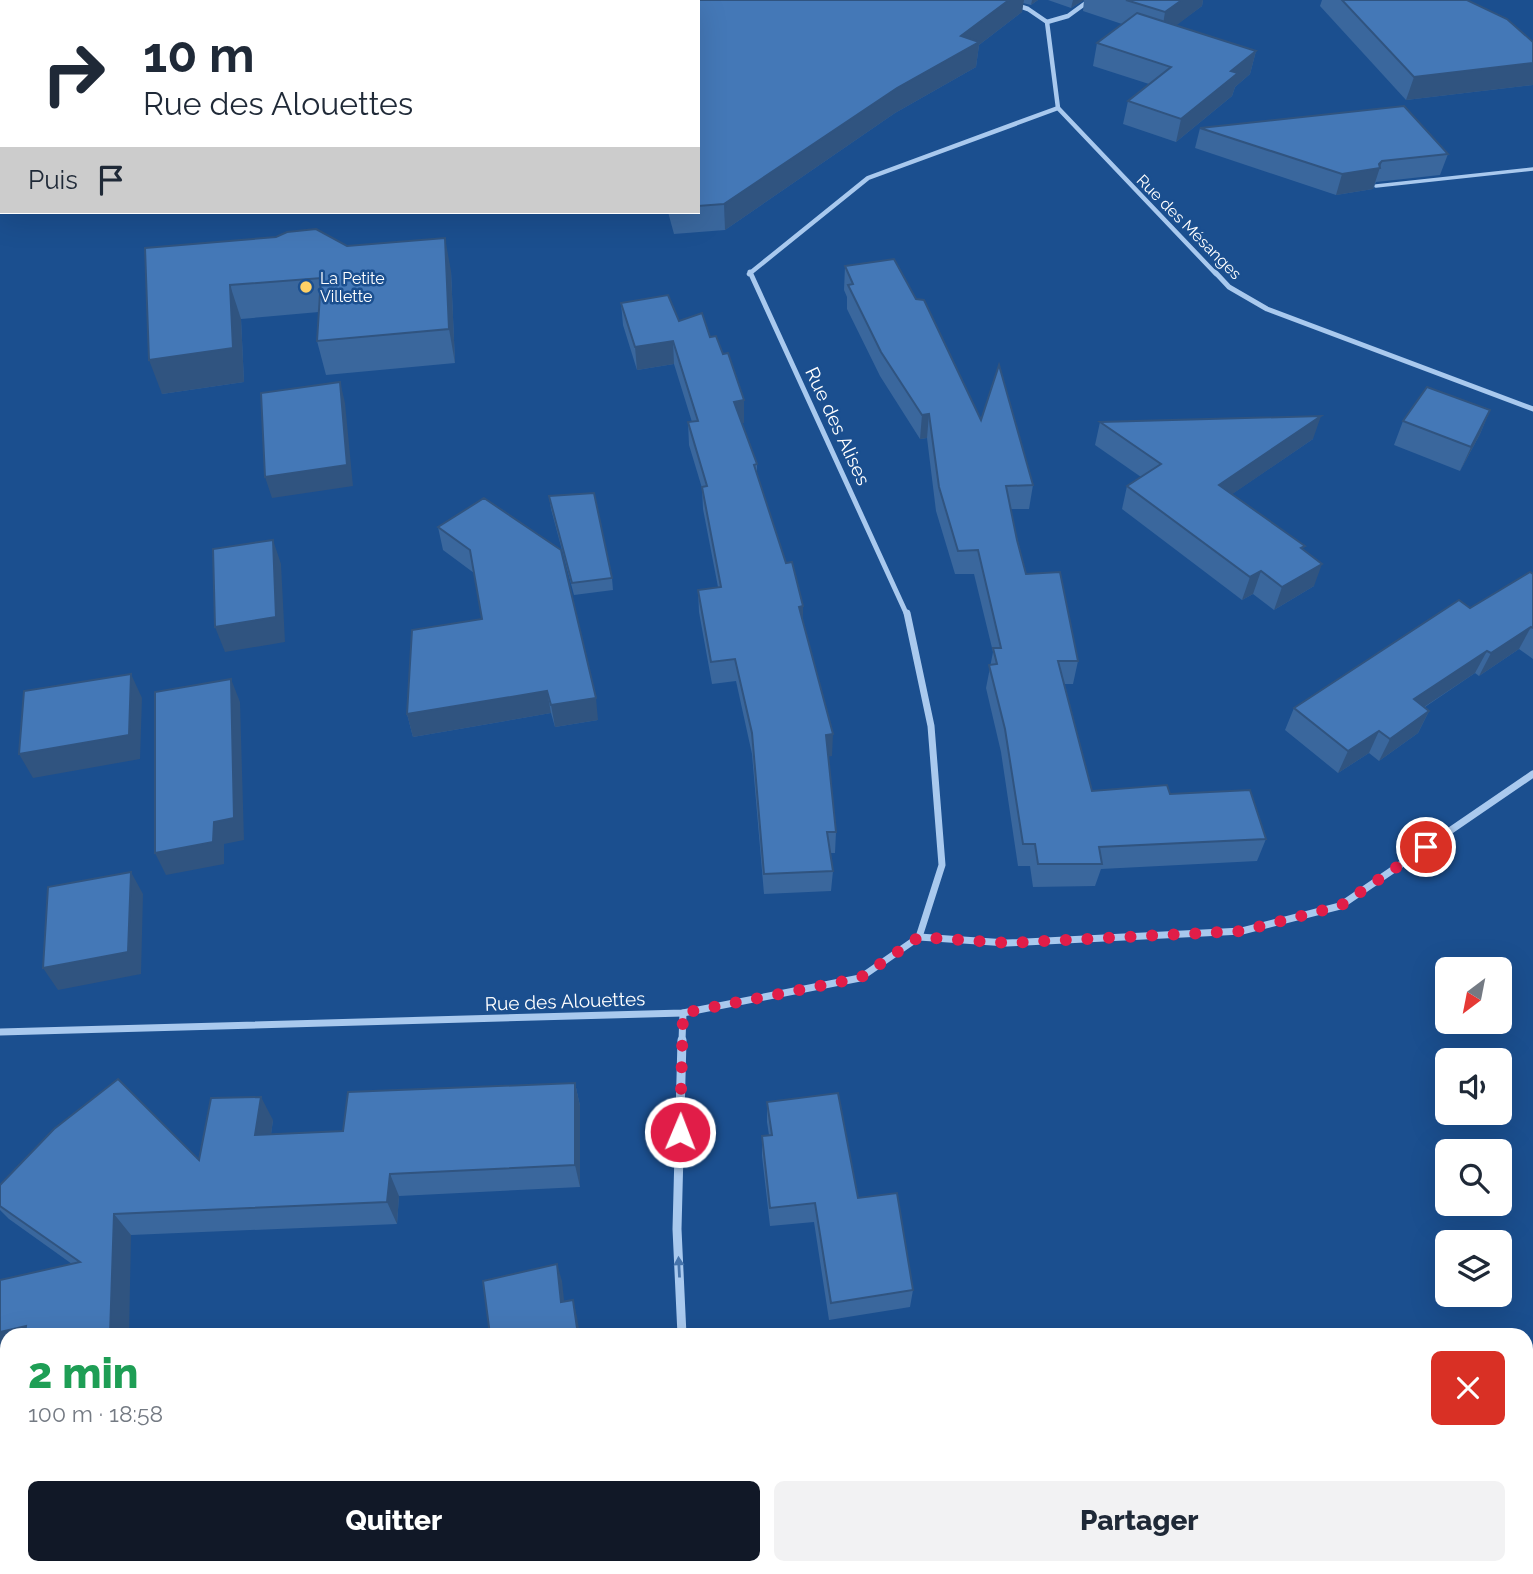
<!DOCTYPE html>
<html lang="fr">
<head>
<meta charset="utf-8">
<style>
  :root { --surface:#fff; --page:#f2f2f3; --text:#1f2937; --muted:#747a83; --accent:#111827 }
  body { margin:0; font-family:Raleway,sans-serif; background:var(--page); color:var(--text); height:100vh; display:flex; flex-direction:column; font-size:26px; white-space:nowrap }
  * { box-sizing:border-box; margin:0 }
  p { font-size:23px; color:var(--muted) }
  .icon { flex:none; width:38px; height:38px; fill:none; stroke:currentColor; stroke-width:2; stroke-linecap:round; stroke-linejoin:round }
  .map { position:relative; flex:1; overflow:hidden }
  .drawer { position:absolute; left:0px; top:1328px; width:1533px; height:247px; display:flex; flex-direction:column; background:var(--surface); border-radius:21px 21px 0 0; box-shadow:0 7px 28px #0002 }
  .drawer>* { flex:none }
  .banner { position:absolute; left:0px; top:0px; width:700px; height:214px; box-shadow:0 7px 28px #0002; background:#fff; color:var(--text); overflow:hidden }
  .needle { width:46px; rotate:212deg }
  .controls { position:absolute; left:1435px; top:957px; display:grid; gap:14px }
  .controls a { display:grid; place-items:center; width:77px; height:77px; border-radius:10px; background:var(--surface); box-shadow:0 7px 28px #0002; font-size:35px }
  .pin { position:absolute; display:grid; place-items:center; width:60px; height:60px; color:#fff; margin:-30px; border:4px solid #fff; border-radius:50%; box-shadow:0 2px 7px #0007 }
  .me { position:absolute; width:77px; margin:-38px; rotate:1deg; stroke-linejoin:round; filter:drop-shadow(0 0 5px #0008) }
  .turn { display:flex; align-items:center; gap:24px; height:147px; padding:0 28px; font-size:32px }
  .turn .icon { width:91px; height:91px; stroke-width:2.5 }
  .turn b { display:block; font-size:49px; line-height:60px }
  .then { display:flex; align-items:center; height:66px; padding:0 28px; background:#0003; gap:14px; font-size:26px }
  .round { display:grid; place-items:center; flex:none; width:74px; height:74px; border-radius:10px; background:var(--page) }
  .overview { display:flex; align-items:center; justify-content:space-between; height:119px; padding:0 28px }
  h1 { font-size:42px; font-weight:800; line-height:52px; color:#1e9e55 }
  .action { display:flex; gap:14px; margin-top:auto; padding:14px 28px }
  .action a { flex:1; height:80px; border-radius:10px; background:var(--accent); color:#fff; font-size:28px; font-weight:800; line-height:80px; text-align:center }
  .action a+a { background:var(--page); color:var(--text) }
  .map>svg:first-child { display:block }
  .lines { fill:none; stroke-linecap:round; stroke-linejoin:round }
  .service { stroke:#a9c9ee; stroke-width:3.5 }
  .minor-far3 { stroke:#a9c9ee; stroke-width:4.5 }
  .minor-far2 { stroke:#a9c9ee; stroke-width:5 }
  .minor-far1 { stroke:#a9c9ee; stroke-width:7 }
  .minor { stroke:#a9c9ee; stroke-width:9 }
  .secondary { fill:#d6e6fa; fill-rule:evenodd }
  .wall { fill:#3a679d }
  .shaded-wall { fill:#305480 }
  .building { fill:#4478b7; stroke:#305480; stroke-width:2 }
  .oneway { fill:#4674ac }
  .route { stroke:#e11d48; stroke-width:12; stroke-dasharray:0 21.6 }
  .poi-dot { fill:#ffd166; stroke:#1b4f8f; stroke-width:2.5 }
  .labels { text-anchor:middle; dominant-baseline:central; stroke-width:5; stroke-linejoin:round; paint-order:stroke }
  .far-street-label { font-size:16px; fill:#fff; stroke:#1b4f8f }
  .far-poi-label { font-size:16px; fill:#fff; stroke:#1b4f8f; text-anchor:start }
  .street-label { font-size:19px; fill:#fff; stroke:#1b4f8f }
</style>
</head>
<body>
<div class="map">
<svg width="1533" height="1574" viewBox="0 0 1533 1574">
  <rect width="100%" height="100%" fill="#1b4f8f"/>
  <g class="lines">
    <path class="service" d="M1376 186 1533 169"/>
    <g class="minor-far3">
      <path d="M1002 0 1028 9 1047 22 1058 108 1216 274"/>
      <path d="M1047 22 1068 16 1090 0"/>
      <path d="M749 274 868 178 1058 108"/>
    </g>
    <g class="minor-far2">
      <path d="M750 272 907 615"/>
      <path d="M1215 272 1229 287 1267 309 1533 409"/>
    </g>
    <g class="minor-far1">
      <path d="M907 613 931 726 942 865 919 937"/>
      <path d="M0 1032 683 1013 860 978 919 937 1007 943 1242 931 1340 906 1533 774"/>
      <path d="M682 1041 683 1013"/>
    </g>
    <g class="minor">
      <path d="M682 1335 677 1229 682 1040"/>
      <path d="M706 1568V1574"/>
    </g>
    <g class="secondary">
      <rect x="15" y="0" width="8" height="2"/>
      <path d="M2 95V110L0 111V96Z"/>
    </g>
  </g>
  <g class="wall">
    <path d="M652 0H1038L1031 5 1023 3 1022 12 979 45 976 67 895 113 725 230 674 234 668 212H698V2Z"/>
    <path d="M1048 0H1084L1071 8Z"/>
    <path d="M1084 0H1203L1202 6 1176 25 1256 51 1250 74 1235 87 1232 96 1176 142 1123 124 1128 101 1149 84 1093 66 1097 43 1122 24 1083 11Z"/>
    <path d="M1322 0H1467L1533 63V85L1406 100 1320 6Z"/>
    <path d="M1200 128 1448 154 1440 175 1376 182 1373 189 1336 195 1195 148Z"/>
    <path d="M347 246 451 271 455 363 326 375 317 341 319 312 241 319 244 382 162 394 145 248Z"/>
    <path d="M845 266 981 420 1033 485 1029 509H1010L1026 574 1078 661 1073 684H1064L1092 791 1170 794 1266 839 1257 861 1101 869 1095 886 1033 887 1030 866H1018L1001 752 986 688 993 652 974 574H955L936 511 927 438 920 439 880 376 847 309V297L844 290Z"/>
    <path d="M621 303 679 321 744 423H742L757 464V474L803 621 832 756H828L836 832 835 853H830L833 871 831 891 764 894 752 754 736 681 712 684 699 612 698 590 718 587 703 509 702 488 689 445 688 422H692L674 364 637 370 623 325Z"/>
    <path d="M1490 410 1480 434 1460 471 1394 445 1403 421Z"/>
    <path d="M1100 422 1313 439 1232 494 1303 550 1314 586 1274 610 1253 594 1242 600 1122 509 1127 486 1141 477 1095 445Z"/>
    <path d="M549 496 612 578 613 590 574 595 551 509Z"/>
    <path d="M484 498 598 720 555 727 551 713 413 737 407 714 482 619 474 573 443 550 438 527Z"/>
    <path d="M1533 574V659L1519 649 1479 676 1475 673 1425 707 1429 711 1418 733 1379 761 1369 753 1338 773 1285 730 1294 708Z"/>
    <path d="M575 1083 580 1106V1187L399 1196 397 1224 131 1235 7 1335V1354L0 1356V1280L72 1264 9 1219 0 1210V1185L199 1160 273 1120 271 1134 343 1131Z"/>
    <path d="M767 1102 858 1198 913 1290 910 1307 829 1320 814 1222 770 1226 762 1156V1136L769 1135 767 1122Z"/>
  </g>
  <g class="shaded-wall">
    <path d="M1009 0H1024L1022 12 979 45 976 67 895 113 725 230 724 204 961 36Z"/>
    <path d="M1032 0H1038L1031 5Z"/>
    <path d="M1073 0H1084L1071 8Z"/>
    <path d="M1182 0H1203L1202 6 1161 37 1165 12Z"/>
    <path d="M1256 51 1250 74 1235 87 1232 96 1176 142 1181 119 1231 71Z"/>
    <path d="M1533 63V85L1406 100 1414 77Z"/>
    <path d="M1382 161 1373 189 1336 195 1342 174 1379 164Z"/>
    <path d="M445 238 451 271 455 363 449 329Z"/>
    <path d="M230 285 241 319 244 382 162 394 149 360Z"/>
    <path d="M673 341 674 364 637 370 635 347Z"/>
    <path d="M340 382 345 403 353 486 272 498 265 477Z"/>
    <path d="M744 400V423L735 424 734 402Z"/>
    <path d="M1490 410 1480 434 1460 471 1471 447Z"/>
    <path d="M929 414 927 438 920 439 922 415Z"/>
    <path d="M1321 416 1313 439 1212 508 1219 485Z"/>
    <path d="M273 540 281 564 285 642 225 652 215 627Z"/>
    <path d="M1322 564 1314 586 1274 610 1282 587Z"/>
    <path d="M1261 571 1253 594 1242 600 1250 577Z"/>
    <path d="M803 606V628L799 607Z"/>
    <path d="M1531 627 1519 649 1479 676 1491 653Z"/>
    <path d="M1487 651 1475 673 1403 721 1414 699Z"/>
    <path d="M131 674 142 698 140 759 33 778 19 754Z"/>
    <path d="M231 679 240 702 244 840 224 844V864L166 875 155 853 214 822Z"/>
    <path d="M547 691 551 713 413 737 407 714Z"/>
    <path d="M596 698 598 720 555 727 551 705Z"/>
    <path d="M1429 711 1418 733 1379 761 1390 739Z"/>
    <path d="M1379 731 1369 753 1338 773 1348 751Z"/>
    <path d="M833 734 832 756 825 757 826 735Z"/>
    <path d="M131 872 143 894 141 974 58 990 43 968Z"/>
    <path d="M575 1083 580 1106V1187L575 1165Z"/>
    <path d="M261 1097 273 1120 268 1157 255 1135Z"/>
    <path d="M390 1174 399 1196 397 1224 387 1202Z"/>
    <path d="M114 1214 131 1235 129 1335H110Z"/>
    <path d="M557 1264 562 1281 566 1319 561 1302Z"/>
    <path d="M573 1300 577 1317 580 1335H578Z"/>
    <path d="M26 1326 36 1335H7V1354L0 1356V1332Z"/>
    <rect x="103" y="1568" width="21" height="6"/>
    <path d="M579 1568H582L583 1574H579Z"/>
  </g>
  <g class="building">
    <path d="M244 0H608L609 2H244Z"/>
    <path d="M652 0H1009L961 36 979 42 897 88 724 204 698 206V2H649Z"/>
    <path d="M1126 0H1182L1165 12Z"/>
    <path d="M1342 0H1467L1507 19 1533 42V63L1414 77Z"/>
    <path d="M1137 13 1256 51 1231 71 1238 73 1181 119 1128 101 1171 67 1097 43Z"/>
    <path d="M1404 106 1448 154 1382 161 1379 164 1380 168 1342 174 1200 128Z"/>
    <path d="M316 229 347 246 445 238 449 329 317 341 321 278 230 285 233 348 149 360 145 248 276 237 287 232Z"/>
    <path d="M894 259 916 299 924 300 981 420 999 365 1033 485 1006 486 1017 540 1026 574 1060 572 1078 661H1058L1092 791 1167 785 1170 794 1250 790 1266 839 1099 847 1102 864H1038L1035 844H1023L1005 729 989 665 997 664 993 648H1001L978 550 958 551 939 487 929 414 922 415 881 352 848 285 853 284 845 266Z"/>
    <path d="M668 295 679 321 702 313 710 337 716 336 723 354 728 353 744 400 734 402 757 464 754 465 786 563 792 562 803 606 799 607 833 734 826 735 836 832H827L833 871 764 874 752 733 735 659 711 662 698 590 721 587 702 487 707 486 688 422 698 421 673 341 635 347 621 303Z"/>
    <path d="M340 382 347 465 265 477 261 393Z"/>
    <path d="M1427 387 1490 410 1471 447 1403 421Z"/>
    <path d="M1321 416 1219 485 1305 546 1301 548 1322 564 1282 587 1261 571 1250 577 1127 486 1161 464 1100 422Z"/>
    <path d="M594 493 612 578 572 583 549 496Z"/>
    <path d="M484 498 561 550 596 698 551 705 547 691 407 714 412 630 482 619 470 550 438 527Z"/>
    <path d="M273 540 276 617 215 627 213 549Z"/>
    <path d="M1530 572 1533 574V628L1531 627 1491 653 1487 651 1414 699 1429 711 1390 739 1379 731 1348 751 1294 708 1459 600 1470 608Z"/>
    <path d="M131 674 129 735 19 754 24 691Z"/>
    <path d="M231 679 234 818 214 822 213 842 155 853V692Z"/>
    <path d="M131 872 128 952 43 968 48 887Z"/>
    <path d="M118 1079 199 1160 211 1098 261 1097 255 1135 343 1131 348 1092 575 1083V1165L390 1174 387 1202 114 1214 110 1335H25L26 1326 0 1332V1280L80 1262 0 1206V1185L54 1129Z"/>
    <path d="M838 1093 858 1198 897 1193 913 1290 831 1303 815 1203 770 1208 762 1136 772 1135 767 1102Z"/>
    <path d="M557 1264 561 1302 573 1300 578 1335H490L483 1281Z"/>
    <path d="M7 1425V1568H103V1574H0V1427Z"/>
    <path d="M462 1568H579V1574H463Z"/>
  </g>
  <defs><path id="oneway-solid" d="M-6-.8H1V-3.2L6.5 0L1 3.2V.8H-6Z" transform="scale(1.75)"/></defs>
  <use class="oneway" href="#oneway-solid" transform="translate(679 1267) rotate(-93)"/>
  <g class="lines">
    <path class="route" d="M680 1132 683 1013 860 978 919 937 1007 943 1242 931 1340 906 1426 847"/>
  </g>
  <circle class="poi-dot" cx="306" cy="287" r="7"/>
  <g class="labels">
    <g class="far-street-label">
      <text transform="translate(1189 227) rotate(45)">Rue des Mésanges</text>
    </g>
    <g class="far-poi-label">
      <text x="320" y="278">La Petite<tspan x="320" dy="18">Villette</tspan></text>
    </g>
    <g class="street-label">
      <text transform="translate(838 426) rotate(65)">Rue des Alises</text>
      <text transform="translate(565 1001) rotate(-2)">Rue des Alouettes</text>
    </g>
  </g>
</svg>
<div class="controls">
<a><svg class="needle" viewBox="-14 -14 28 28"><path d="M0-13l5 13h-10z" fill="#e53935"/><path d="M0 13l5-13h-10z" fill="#747a83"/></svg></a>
<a><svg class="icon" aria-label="sound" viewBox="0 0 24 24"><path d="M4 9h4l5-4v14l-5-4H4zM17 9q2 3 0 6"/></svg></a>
<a><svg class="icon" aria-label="search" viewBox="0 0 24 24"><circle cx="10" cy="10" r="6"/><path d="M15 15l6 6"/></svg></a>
<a><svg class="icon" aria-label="layers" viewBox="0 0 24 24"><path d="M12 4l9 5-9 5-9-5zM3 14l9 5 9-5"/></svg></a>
</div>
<div class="pin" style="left:1426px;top:847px;background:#d93025"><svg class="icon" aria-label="arrive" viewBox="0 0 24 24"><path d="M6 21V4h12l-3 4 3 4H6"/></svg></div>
<svg class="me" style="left:680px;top:1132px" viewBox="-20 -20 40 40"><circle r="17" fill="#e11d48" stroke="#fff" stroke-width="3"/><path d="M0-11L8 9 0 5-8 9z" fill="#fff"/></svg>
<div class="banner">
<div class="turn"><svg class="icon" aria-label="right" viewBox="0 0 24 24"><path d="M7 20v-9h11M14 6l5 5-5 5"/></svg><div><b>10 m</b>Rue des Alouettes</div></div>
<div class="then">Puis<svg class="icon" aria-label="arrive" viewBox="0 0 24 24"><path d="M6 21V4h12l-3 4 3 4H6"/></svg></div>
</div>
<section class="drawer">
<div class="overview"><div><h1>2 min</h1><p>100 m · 18:58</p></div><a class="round" style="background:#d93025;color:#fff"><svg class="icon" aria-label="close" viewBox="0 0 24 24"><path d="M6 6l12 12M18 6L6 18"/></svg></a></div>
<div class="action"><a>Quitter</a><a>Partager</a></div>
</section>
</div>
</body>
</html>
